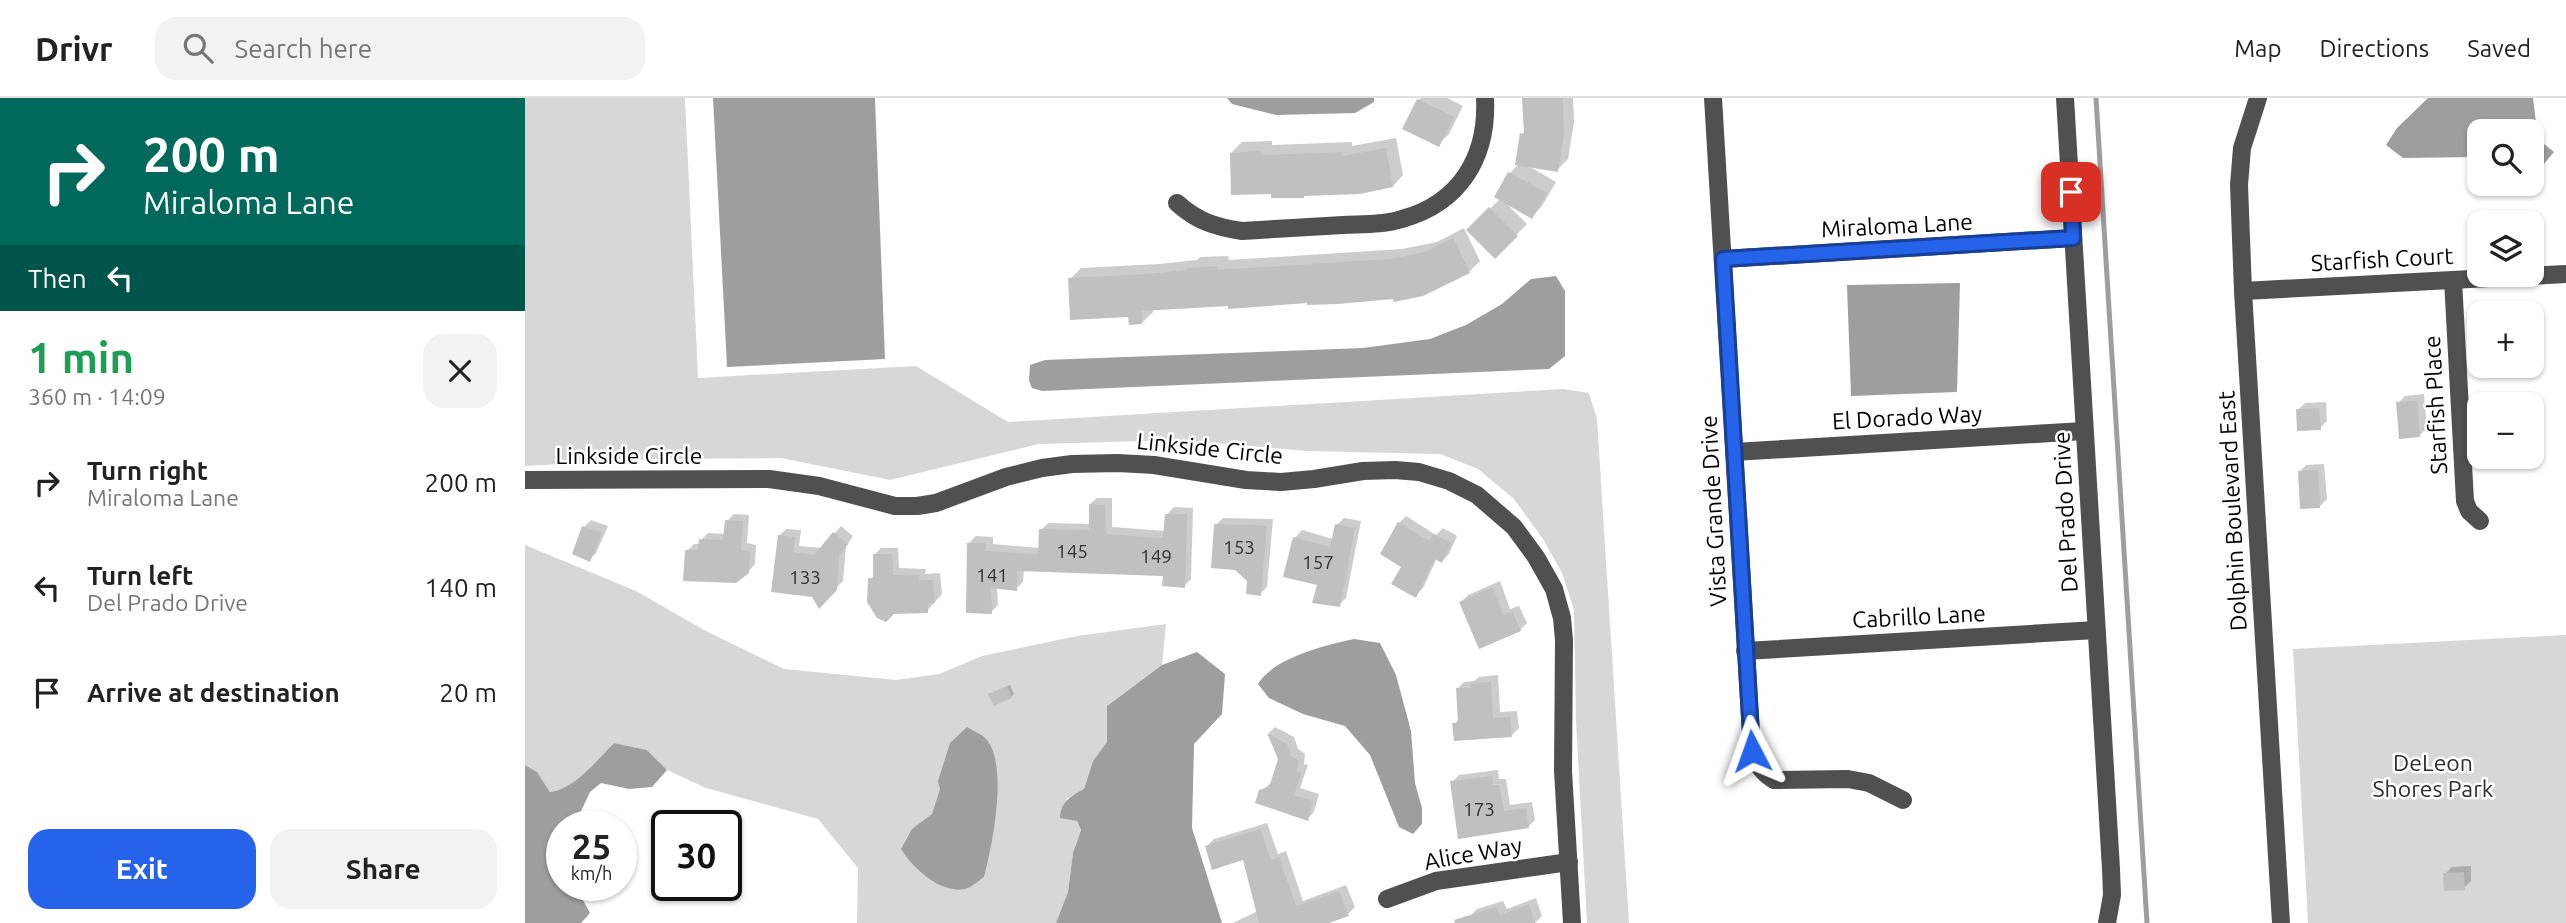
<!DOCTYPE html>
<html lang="en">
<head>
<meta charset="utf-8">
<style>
  :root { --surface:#fff; --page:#f2f2f2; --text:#222; --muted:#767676; --line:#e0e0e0; --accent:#2563eb }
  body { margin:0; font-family:Ubuntu,sans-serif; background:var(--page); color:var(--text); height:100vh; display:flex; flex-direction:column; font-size:26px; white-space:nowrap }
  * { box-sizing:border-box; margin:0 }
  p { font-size:23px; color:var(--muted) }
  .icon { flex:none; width:38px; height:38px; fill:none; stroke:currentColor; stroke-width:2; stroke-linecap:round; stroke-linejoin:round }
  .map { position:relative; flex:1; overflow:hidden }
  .details { display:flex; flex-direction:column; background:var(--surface); width:525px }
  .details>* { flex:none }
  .guide { background:#00695c; color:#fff; overflow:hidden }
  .buttons { position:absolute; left:1942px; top:21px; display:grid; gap:14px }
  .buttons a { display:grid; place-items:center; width:77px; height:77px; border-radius:14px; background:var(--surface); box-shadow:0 2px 5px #0004; font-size:35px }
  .speed { position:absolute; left:21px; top:712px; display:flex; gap:14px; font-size:35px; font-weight:700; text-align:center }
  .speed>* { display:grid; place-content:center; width:91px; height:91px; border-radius:50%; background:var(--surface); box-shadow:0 2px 5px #0004; line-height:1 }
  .speed small { font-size:18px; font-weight:400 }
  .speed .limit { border:4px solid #111; border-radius:10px; background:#fff; color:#111 }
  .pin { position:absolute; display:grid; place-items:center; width:60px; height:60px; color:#fff; margin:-30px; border-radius:14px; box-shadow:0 4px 10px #0006 }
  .me { position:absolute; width:77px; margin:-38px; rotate:356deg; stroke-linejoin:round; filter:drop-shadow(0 0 5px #0008) }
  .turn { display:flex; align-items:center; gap:24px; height:147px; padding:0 28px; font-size:32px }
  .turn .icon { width:91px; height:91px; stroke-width:2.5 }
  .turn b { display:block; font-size:49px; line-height:60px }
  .then { display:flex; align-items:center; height:66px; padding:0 28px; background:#0003; gap:14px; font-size:26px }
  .round { display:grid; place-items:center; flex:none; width:74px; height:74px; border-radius:21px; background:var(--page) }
  .headline { display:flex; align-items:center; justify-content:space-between; height:119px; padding:0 28px }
  h1 { font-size:42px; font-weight:600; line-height:52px; color:#1e9e55 }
  .button { display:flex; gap:14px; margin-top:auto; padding:14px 28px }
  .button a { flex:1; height:80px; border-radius:21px; background:var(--accent); color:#fff; font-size:28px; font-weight:600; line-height:80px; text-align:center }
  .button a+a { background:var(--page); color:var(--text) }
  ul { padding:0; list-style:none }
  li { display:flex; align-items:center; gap:21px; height:105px; padding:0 28px }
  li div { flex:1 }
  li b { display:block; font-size:26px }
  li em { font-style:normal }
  header { display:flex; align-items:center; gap:42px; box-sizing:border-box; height:98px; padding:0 35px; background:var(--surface); border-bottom:2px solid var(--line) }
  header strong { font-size:33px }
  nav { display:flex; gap:38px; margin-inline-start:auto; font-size:24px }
  .search { width:490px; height:63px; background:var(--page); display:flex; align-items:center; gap:18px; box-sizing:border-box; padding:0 24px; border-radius:21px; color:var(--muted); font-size:26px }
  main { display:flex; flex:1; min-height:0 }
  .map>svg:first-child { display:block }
  .green { fill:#d7d7d7 }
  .water { fill:#9e9e9e }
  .shadow { fill:#0003 }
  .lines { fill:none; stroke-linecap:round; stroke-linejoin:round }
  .stream { stroke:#9e9e9e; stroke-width:5 }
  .building { fill:#c0c0c0 }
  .minor { stroke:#505050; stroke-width:18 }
  .route-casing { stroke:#184099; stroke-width:18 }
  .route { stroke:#2563eb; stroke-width:12 }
  .labels { text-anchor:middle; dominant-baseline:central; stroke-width:5; stroke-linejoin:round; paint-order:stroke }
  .number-label { font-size:19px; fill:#303030 }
  .street-label { font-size:23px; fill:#000; stroke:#fff }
  .park-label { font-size:23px; fill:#2e2e2e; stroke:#fff }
</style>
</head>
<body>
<header>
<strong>Drivr</strong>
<div class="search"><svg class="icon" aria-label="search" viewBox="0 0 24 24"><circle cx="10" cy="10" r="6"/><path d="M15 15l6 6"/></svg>Search here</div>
<nav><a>Map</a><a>Directions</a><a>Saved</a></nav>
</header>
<main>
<section class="details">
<div class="guide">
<div class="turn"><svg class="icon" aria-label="right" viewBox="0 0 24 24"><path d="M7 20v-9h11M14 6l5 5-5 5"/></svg><div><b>200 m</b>Miraloma Lane</div></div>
<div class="then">Then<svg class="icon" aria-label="left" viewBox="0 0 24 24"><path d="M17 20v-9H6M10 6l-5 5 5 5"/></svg></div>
</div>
<div class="headline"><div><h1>1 min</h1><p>360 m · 14:09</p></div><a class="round"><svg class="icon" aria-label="close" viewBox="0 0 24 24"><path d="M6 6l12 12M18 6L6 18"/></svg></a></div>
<ul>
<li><svg class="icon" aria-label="right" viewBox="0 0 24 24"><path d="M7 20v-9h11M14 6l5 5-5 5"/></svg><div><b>Turn right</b><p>Miraloma Lane</p></div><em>200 m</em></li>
<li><svg class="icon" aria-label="left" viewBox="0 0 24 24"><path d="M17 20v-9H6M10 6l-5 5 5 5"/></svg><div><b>Turn left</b><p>Del Prado Drive</p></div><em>140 m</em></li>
<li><svg class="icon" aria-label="arrive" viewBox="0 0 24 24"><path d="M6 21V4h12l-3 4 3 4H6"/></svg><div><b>Arrive at destination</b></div><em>20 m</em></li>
</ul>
<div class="button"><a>Exit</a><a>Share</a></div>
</section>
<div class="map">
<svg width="2041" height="825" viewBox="0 0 2041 825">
  <rect width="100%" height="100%" fill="#fff"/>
  <g class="green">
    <path d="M0 0H160L173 280 391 268 483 324 1038 291 1064 295 1072 321 1104 825H1062L1051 624 1049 512 1037 475 1018 441 989 401 953 371 915 356 782 353 656 342 514 346 365 382 256 360 132 361 0 368Z"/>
    <path d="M0 447 111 493 179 532 259 571 371 582 414 576 457 558 552 538 641 526 637 567 582 608V644L568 663 559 691 541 701 556 732 548 755 543 794 531 825H332L333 770 293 721 181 690 142 672 122 652 89 645C72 663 50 691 25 694L12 674 0 667Z"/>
    <path d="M2041 537V825H1783L1768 551Z"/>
  </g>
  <g class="water">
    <path d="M188 0H350L360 261 202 269Z"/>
    <path d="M702 0H849V4L830 15 751 17 707 6Z"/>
    <path d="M1903 0H2008L2013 41 2029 54 2018 67 2007 64V33H1955V59L1878 60 1861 47 1872 30Z"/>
    <path d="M1031 178 1040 193V258L1024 271 517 293 507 290 504 283 505 267 520 262 838 250 905 241 941 227 977 206 1006 181Z"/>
    <path d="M1435 185 1432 294 1326 298 1322 187Z"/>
    <path d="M829 541 855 545 871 577 886 633 890 685 897 710V726L888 736 874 729 845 657 820 628 778 616 744 600 733 586C748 560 801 547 829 541Z"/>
    <path d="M672 554 700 576 697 616 669 646 667 730 697 825H531L543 794 548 755 556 732 552 723 535 720C536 703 546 698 559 691L568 663 582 644V608L637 567Z"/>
    <path d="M442 629C448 633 457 636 461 641 484 666 467 749 459 779 453 783 446 790 440 791 415 796 388 770 376 751L387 731 407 716 415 691 413 683 425 645Z"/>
    <path d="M89 645 122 652 142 672 127 689 104 691 76 685 65 694 49 728H37V788H50L65 815 56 825H0V667L12 674 25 694C50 691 72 662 89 645Z"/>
  </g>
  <g class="shadow">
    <path d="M896 0H922L938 8 924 36 913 47 893 2Z"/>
    <path d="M999 0H1048L1049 24 1043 61 1032 72 1002 67 1031 84 1017 108 1007 119 983 107 1002 126 970 159 943 132 975 101 971 99 985 75 994 66 997 36 1000 33Z"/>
    <path d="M871 40 878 77 868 88 747 94 706 55 717 44 747 43V47L827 44V48Z"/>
    <path d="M939 130 955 163 944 174 784 203 627 211 628 214 617 225 545 181 556 170 635 166 672 162 675 159 703 158 704 162 877 151 912 144Z"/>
    <path d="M1899 296 1902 330 1895 337 1873 305 1880 298Z"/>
    <path d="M1801 304 1802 323 1795 330 1773 312 1780 305Z"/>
    <path d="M1799 366 1802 401 1795 408 1774 374 1781 367Z"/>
    <path d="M572 400H587V429L641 433 642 416 649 409 668 410 666 481 659 488 640 477 499 472 498 484 491 491 472 489 473 507 466 514 444 445 451 438 468 439V446L515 450 516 432 523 425 565 426V406Z"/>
    <path d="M209 416 224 417 222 445 231 447 230 466 223 474 162 453 169 446H175L176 442 183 435 201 436 202 423Z"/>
    <path d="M881 418 911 437 918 430 932 438 924 456 917 463 912 460 898 490 891 497 878 468 874 425Z"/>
    <path d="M698 420 748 421 742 489 735 496 724 483 691 427Z"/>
    <path d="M819 420 836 423 821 500 814 507 794 486 770 440 777 432 808 441 812 427Z"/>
    <path d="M66 422 83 428 71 455 64 462 49 455 59 429Z"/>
    <path d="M316 428 328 438 321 449 318 483 294 508 254 438 261 431 276 432 274 448 297 450Z"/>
    <path d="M356 450H373L374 470 401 471 400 476 415 475 417 496 402 513 345 481 350 477 349 457Z"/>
    <path d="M975 483 985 511 994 508 1002 525 995 532 936 504 943 497Z"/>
    <path d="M973 577 975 614 992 613 994 630 987 637 929 626 935 620 932 591 939 584 949 583 954 579Z"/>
    <path d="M485 587 489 596 486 599 468 594Z"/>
    <path d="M750 629 769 639 773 651 780 656 779 666 783 667 775 690 794 696 789 714 782 721 735 693 748 684 755 661 744 635Z"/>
    <path d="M973 672 974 681H981L985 707 1007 704 1010 722 1003 729 927 684 934 677Z"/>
    <path d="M742 725 753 756 761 753 778 803 821 787 830 809 823 816 798 825H708L733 813 719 759 682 748 689 741Z"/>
    <path d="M1946 768V783L1939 790 1920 776 1927 769Z"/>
    <path d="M1011 800 1017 818 1010 825H947L945 818 952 811 978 803 982 811Z"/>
  </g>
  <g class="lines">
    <path class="stream" d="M1571 0 1622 825"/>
  </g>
  <g class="building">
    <path d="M997 0H1038L1039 36 1033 74 990 67 995 35 999 36Z"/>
    <path d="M892 1 929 19 914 49 877 31Z"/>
    <path d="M861 50 868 89 835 96 779 98V100H746V96L706 97 705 55 736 53 737 57 816 54 817 58Z"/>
    <path d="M983 74 1022 95 1007 121 969 99Z"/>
    <path d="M964 109 993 138 970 161 941 132Z"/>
    <path d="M928 140 945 175 898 198 869 204 868 201 813 206 782 207V205L703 211V208L617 213V226L604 227 603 219 545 222 543 180 623 176 662 172V170L693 168V172L865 161 899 154Z"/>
    <path d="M1892 303 1895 339 1874 341 1871 304Z"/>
    <path d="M1794 310 1796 332 1772 333 1771 311Z"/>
    <path d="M1793 372 1795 410 1775 411 1773 373Z"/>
    <path d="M564 406 580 407 581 436 638 440 640 416H662L660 490 637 488 638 478 492 473V493L466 490 467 516 441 515 442 445H461V453L513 456 514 431 564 432Z"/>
    <path d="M200 422 218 423 216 452 225 454 224 475 211 485 158 483 160 452H173L174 441 198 442Z"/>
    <path d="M873 424 904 443 909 436 926 445 917 465 910 461 891 500 866 486 876 469 855 456Z"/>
    <path d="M689 426 742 428 736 498 721 496 722 483 710 472 686 470Z"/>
    <path d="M810 426 830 430 815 509 787 505 792 487 758 479 768 439 805 449Z"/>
    <path d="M57 428 77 435 65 464 47 456Z"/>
    <path d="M308 434 323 446 314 458 312 492 294 511 287 499 246 494 253 437 270 439 268 454 289 457Z"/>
    <path d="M348 456H367L368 477H395L394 482H408L410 505 403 506V515L369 516 361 524 352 520 342 504 343 480 348 481Z"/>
    <path d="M968 489 978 517 987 514 996 533 954 551 934 504Z"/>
    <path d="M966 584 968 620 985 619 987 639 929 643 927 625H933L931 590H946L945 585Z"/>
    <path d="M482 588 487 600 469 608 463 596Z"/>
    <path d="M742 635 762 646 766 658 774 663 772 673 777 675 769 697 788 703 783 723 730 705 734 692 744 689 753 661Z"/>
    <path d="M967 678 968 687H974L979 713 1001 710 1004 730 933 741 925 683Z"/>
    <path d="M735 731 746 762 754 759 771 808 814 793 824 818 804 825H734L718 762 687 772 680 748Z"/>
    <path d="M1939 774 1940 792 1919 793 1918 775Z"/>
    <path d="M1004 806 1010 825H930L929 822 971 809 975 817Z"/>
  </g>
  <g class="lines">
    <g class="minor">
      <path d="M1188 0 1227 653C1232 666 1236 674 1249 682L1323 681 1344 685 1378 702"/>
      <path d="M1540 0 1586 771 1587 797 1582 825"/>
      <path d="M1733 0 1717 50 1714 87 1718 193 1756 825"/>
      <path d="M652 105C672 123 690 129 717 133 751 131 785 129 818 127 838 126 858 127 877 121 935 105 963 59 960 0"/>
      <path d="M1198 161 1548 140"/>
      <path d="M1928 182 1940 403 1944 413 1955 423"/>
      <path d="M1718 193 2041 176"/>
      <path d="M1209 354 1559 333"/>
      <path d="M0 382 244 381 294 388 370 408H392L411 405 481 379 517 370 547 366 593 365 629 367 721 382 756 384 789 381 838 373 870 372 894 374 924 383 952 397 989 429 1011 459 1029 491 1037 520 1039 542 1038 673 1047 825"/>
      <path d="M1220 553 1571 532"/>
      <path d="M862 801 911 783 1044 764"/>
    </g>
  </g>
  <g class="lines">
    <defs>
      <path id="route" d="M1227 653 1198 161 1548 140 1546 94"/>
    </defs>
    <use href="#route" class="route-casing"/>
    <use href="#route" class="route"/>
  </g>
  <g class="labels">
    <g class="number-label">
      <text x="714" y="449">153</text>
      <text x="547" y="453">145</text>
      <text x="631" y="458">149</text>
      <text x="793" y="464">157</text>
      <text x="467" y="477">141</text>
      <text x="280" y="479">133</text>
      <text x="954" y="711">173</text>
    </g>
    <g class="street-label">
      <text transform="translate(1372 127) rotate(-3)">Miraloma Lane</text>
      <text transform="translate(1857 161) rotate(-3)">Starfish Court</text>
      <text transform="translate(1910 307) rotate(-93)">Starfish Place</text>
      <text transform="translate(1382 319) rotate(-3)">El Dorado Way</text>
      <text transform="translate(685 350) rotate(6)">Linkside Circle</text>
      <text x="104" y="357">Linkside Circle</text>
      <text transform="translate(1188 413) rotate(-93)">Vista Grande Drive</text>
      <text transform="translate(1707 413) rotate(-93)">Dolphin Boulevard East</text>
      <text transform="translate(1540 414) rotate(-93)">Del Prado Drive</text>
      <text transform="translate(1394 518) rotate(-3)">Cabrillo Lane</text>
      <text transform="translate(948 755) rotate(-10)">Alice Way</text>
    </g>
    <g class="park-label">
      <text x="1908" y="664">DeLeon<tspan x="1908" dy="26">Shores Park</tspan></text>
    </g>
  </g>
</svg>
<div class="buttons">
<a><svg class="icon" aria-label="search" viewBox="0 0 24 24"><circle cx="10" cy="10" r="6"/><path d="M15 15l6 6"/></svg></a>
<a><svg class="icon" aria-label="layers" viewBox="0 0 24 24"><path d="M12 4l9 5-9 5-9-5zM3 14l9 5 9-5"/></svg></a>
<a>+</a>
<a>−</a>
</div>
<div class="speed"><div>25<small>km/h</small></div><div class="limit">30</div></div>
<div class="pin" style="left:1546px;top:94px;background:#d93025"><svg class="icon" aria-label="arrive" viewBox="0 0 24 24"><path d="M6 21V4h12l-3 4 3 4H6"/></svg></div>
<svg class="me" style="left:1227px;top:653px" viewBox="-20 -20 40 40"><path d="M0-17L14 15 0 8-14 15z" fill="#2563eb" stroke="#fff" stroke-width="4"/></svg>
</div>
</main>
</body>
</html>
